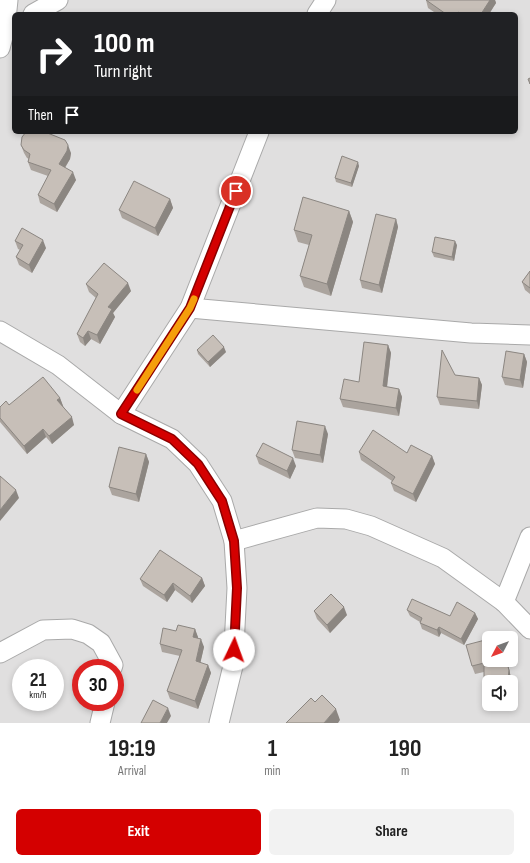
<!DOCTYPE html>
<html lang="en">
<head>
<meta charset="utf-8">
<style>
  :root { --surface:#fff; --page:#f2f2f2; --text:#222; --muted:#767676; --accent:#d40000 }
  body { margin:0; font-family:"Sofia Sans Condensed",sans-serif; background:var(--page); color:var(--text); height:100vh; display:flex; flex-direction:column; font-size:15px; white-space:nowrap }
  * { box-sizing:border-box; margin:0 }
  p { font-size:13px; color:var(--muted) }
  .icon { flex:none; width:22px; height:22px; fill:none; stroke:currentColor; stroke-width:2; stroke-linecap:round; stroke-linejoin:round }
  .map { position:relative; height:723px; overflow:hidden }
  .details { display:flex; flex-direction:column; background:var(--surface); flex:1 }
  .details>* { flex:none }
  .top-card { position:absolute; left:12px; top:12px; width:506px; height:122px; border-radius:6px; box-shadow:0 2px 6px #0003; background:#202124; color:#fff; overflow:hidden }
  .needle { width:26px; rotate:229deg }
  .buttons { position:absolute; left:482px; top:631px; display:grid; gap:8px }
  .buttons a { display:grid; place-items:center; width:36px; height:36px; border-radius:6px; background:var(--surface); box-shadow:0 2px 6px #0003; font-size:20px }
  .speed { position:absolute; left:12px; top:659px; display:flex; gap:8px; font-size:20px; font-weight:700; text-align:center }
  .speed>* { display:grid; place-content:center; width:52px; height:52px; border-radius:50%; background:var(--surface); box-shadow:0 2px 6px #0003; line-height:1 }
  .speed small { font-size:10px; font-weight:400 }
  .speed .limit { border:6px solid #d22; background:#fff; color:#111 }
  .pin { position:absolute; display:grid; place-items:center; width:34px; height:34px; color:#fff; margin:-17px; border:2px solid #fff; border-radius:50%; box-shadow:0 1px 4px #0007 }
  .me { position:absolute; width:44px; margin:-22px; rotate:3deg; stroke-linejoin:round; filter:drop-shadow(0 0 3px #0008) }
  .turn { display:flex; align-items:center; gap:14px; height:84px; padding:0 16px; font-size:18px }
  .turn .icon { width:52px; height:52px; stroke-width:2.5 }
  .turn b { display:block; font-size:28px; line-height:34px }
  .then { display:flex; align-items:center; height:38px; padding:0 16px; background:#0003; gap:8px; font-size:15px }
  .eta { display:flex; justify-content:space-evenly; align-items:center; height:68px; text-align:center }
  .eta b { font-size:24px; font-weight:700; line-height:28px }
  .cta { display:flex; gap:8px; margin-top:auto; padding:8px 16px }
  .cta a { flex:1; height:46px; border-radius:6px; background:var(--accent); color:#fff; font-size:16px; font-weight:700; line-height:46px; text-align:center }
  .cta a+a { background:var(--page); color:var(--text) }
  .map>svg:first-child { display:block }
  .residential { fill:#e0dfdf; fill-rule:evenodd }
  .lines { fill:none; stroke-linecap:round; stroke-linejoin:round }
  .minor-casing { stroke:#a9a9a9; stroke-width:21 }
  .minor { stroke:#fff; stroke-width:19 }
  .wall { fill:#aba49e }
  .shaded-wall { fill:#8b8681 }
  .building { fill:#c7bfb8; stroke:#8b8681 }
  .route-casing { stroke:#8a0000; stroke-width:10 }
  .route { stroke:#d40000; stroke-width:7 }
  .slow { stroke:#f59e0b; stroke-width:7 }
</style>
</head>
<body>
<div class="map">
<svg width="530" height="723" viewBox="0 0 530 723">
  <rect width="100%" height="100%" fill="#f2efe9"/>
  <path class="residential" d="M0 0H530V723H0ZM14 14H516V132H14ZM489 638H511V660H489ZM21 668H55V702H21ZM81 668H115V702H81ZM489 682H511V704H489Z"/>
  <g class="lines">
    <defs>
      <g id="minor">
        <path d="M33 14 58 0"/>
        <path d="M317 14 326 0"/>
        <path d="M0 48 5 29 8 0"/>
        <path d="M190 308 471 333 530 335"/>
        <path d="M0 331 58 365 121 414 172 439 198 464 222 501 234 541 237 588 233 666 219 723"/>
        <path d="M121 414 190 308 259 132"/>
        <path d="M234 541 317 518 346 519 371 526 443 558 504 602 530 629"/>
        <path d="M504 602 530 537"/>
        <path d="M0 653 43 630 72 629 88 634 101 643 113 665 112 668"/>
        <path d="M100 723 105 702"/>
      </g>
    </defs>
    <use href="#minor" class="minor-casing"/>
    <use href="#minor" class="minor"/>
  </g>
  <g class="wall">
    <path d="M426 0H495L496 3 489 14H437L428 8Z"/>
    <path d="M21 145 71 153 70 159 65 168 76 180 57 212 40 203 38 195 48 176 31 170 28 162 29 159 27 158 24 153Z"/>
    <path d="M359 166 352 187 336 182 335 178Z"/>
    <path d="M170 199 173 208 158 236 122 218 119 210Z"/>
    <path d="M349 211 353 222 331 296 304 287 300 276 309 245 298 242 294 230Z"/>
    <path d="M396 219 398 227 382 293 362 288 360 280Z"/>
    <path d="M15 241 46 248 32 273 19 265 16 257 20 250 18 249Z"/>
    <path d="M457 245 454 261 434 257 432 252Z"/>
    <path d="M530 271V294L525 290 522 282Z"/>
    <path d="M86 284 131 291 113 313 115 317 100 344 91 339 85 346 80 342 77 334 96 298 89 292Z"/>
    <path d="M388 345 391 353 387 387 399 389 402 397 399 416 343 407 340 399 359 382Z"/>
    <path d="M197 350 226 352 210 367 198 354Z"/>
    <path d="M524 354 527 362 523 388 505 385 502 377Z"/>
    <path d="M455 375 479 378 482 385 479 409 440 405 437 397Z"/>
    <path d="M60 398 63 406 74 425 52 444 46 437 27 454 0 422V407L9 405Z"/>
    <path d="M328 434 323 463 295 458 292 450Z"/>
    <path d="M359 452 407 453 432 456 435 464 416 502 394 491 391 483 392 481 361 460Z"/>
    <path d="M146 454 149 462 139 502 112 495 109 487Z"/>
    <path d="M256 456 296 466 290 479 259 464Z"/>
    <path d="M202 578 205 586 192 603 175 590 167 602 143 586 140 579Z"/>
    <path d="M407 610 450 616 475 613 478 619 464 645 441 633 439 637 422 629 420 623V622L410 616Z"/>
    <path d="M314 611 347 615 330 633 317 619Z"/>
    <path d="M195 629 198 638 204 647 200 663 208 665 211 673 198 709 170 699 167 691 180 656 162 652 160 644 176 631Z"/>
    <path d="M489 660H507L511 678V693V682H489V693H487L484 685V672L475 674 472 666Z"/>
  </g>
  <g class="shaded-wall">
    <path d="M490 0H495L496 3 489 14H481Z"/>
    <path d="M68 145 71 153 70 159 62 172 59 164Z"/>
    <path d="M358 162 359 166 352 187 351 183Z"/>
    <path d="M73 172 76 180 57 212 54 204Z"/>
    <path d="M170 199 173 208 158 236 155 228Z"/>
    <path d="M349 211 353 222 331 296 327 284Z"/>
    <path d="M396 219 398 227 382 293 379 285Z"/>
    <path d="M43 240 46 248 32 273 29 265Z"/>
    <path d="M455 241 457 245 454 261 452 257Z"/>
    <path d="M128 283 131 291 113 313 115 317 100 344 97 335 108 307Z"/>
    <path d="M88 331 91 339 85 346 83 338Z"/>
    <path d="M388 345 391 353 386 394 383 386Z"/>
    <path d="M224 347 226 352 210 367 208 362Z"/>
    <path d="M524 354 527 362 523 388 520 380Z"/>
    <path d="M479 378 482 385 479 409 477 401Z"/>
    <path d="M399 389 402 397 399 416 396 408Z"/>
    <path d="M60 398 63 406 60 408 57 400Z"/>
    <path d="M72 417 74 425 52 444 49 436Z"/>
    <path d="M325 426 328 434 323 463 320 455Z"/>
    <path d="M43 429 46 437 27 454 24 446Z"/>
    <path d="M146 454 149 462 139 502 136 494Z"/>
    <path d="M432 456 435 464 416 502 413 494Z"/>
    <path d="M293 458 296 466 290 479 287 471Z"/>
    <path d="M16 490 19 498 0 521V510Z"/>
    <path d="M202 578 205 586 192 603 190 596Z"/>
    <path d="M173 583 175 590 167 602 164 595Z"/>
    <path d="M344 607 347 615 330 633 327 625Z"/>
    <path d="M475 613 478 619 464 645 461 639Z"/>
    <path d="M439 627 441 633 439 637 437 630Z"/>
    <path d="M195 629 198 637 196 645 193 637Z"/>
    <path d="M201 639 204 647 199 669 196 661Z"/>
    <path d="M506 660H507L511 678V693V682H508Z"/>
    <path d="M208 665 211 673 198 709 195 701Z"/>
    <path d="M58 674 61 682 55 695V681Z"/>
    <path d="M168 708 171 716 167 723H160Z"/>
    <path d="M336 709 340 720 338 723H324Z"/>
  </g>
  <g class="building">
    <path d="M426 0H490L481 14H461L458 12 456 14H446Z"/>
    <path d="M530 78V84L528 79Z"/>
    <path d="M26 132H45L65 140 68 145 67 151 59 164 73 172 54 204 38 195 51 170 28 162 30 154 24 150 21 145 22 137Z"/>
    <path d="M342 156 358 162 351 183 335 178Z"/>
    <path d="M134 181 170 199 155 228 119 210Z"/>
    <path d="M303 197 349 211 327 284 300 276 312 235 294 230Z"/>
    <path d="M376 214 396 219 379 285 360 280Z"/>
    <path d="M22 228 43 240 29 265 16 257 23 245 15 241Z"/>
    <path d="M435 237 455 241 452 257 432 252Z"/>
    <path d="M104 263 128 283 108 307 112 309 97 335 88 331 83 338 77 334 98 294 86 284Z"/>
    <path d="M530 271V288L522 282Z"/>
    <path d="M213 335 224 347 208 362 197 350Z"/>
    <path d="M364 342 388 345 383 386 399 389 396 408 340 399 344 379 359 382Z"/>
    <path d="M442 350 455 375 479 378 477 401 437 397Z"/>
    <path d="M506 351 524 354 520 380 502 377Z"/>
    <path d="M43 377 60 398 57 400 72 417 49 436 43 429 24 446 0 418V407L6 401 9 405Z"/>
    <path d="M297 421 325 426 320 455 292 450Z"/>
    <path d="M373 430 407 453 411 445 432 456 413 494 391 483 395 477 359 452Z"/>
    <path d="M263 443 293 458 287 471 256 456Z"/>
    <path d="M119 447 146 454 136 494 109 487Z"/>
    <path d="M0 476 16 490 0 510Z"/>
    <path d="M160 550 202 578 190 596 173 583 164 595 140 579Z"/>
    <path d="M331 594 344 607 327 625 314 611Z"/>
    <path d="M412 599 450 616 457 602 475 613 461 639 439 627 437 630 420 623 422 618 407 610Z"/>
    <path d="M178 625 195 629 193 637 201 639 196 661 208 665 195 701 167 691 182 650 160 644 163 628 176 631Z"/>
    <path d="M500 636V638H492Z"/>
    <path d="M489 639V660H506L509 670 508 682H489V685H484V663L472 666 466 645Z"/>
    <path d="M40 666 45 668H39Z"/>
    <path d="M55 673 58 674 55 681Z"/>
    <path d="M322 695 336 709 324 723H286L311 698 315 702Z"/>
    <path d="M153 700 168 708 160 723H141Z"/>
  </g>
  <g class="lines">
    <defs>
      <path id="route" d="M234 650 237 588 234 541 222 501 198 464 172 439 121 414 190 308 236 191"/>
    </defs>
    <use href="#route" class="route-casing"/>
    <use href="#route" class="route"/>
    <path class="slow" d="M137 390 190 308 194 299"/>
  </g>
</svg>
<div class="buttons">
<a><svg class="needle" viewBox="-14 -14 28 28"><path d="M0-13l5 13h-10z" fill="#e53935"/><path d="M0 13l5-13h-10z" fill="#767676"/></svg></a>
<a><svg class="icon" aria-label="sound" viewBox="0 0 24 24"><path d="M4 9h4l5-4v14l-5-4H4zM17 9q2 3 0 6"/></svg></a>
</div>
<div class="speed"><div>21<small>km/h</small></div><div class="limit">30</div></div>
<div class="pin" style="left:236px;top:191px;background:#d93025"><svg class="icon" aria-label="arrive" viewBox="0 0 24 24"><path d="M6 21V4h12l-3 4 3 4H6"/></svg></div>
<svg class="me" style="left:234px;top:650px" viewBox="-20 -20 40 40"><circle r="19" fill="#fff"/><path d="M0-13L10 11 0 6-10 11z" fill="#d40000"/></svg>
<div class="top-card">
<div class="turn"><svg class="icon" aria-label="right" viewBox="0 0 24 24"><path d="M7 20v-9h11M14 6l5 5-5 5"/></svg><div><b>100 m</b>Turn right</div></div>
<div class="then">Then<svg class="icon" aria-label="arrive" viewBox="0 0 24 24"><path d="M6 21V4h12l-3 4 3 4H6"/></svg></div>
</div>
</div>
<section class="details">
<div class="eta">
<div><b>19:19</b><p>Arrival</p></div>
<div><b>1</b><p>min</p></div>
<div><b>190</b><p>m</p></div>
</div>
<div class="cta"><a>Exit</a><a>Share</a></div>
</section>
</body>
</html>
